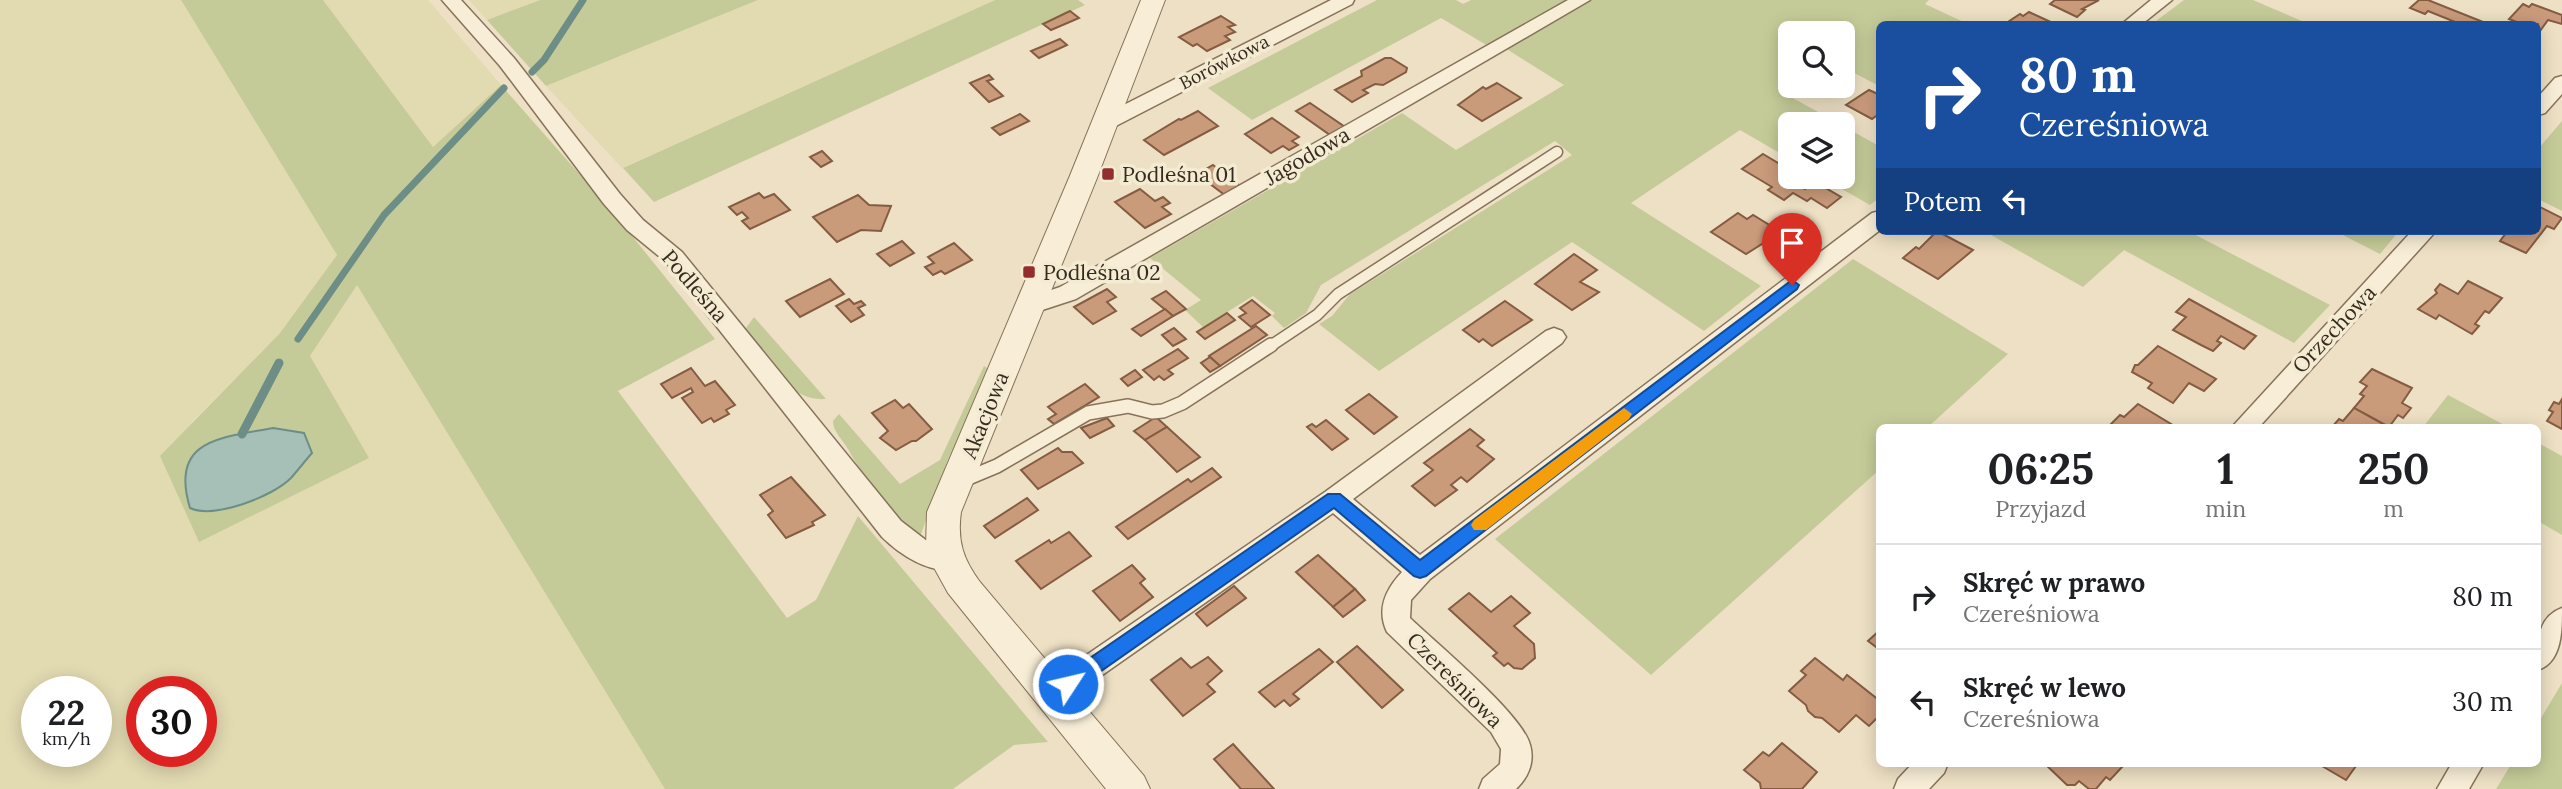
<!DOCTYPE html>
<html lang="pl">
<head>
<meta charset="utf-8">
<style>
  :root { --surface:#fff; --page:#f6f6f6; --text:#202124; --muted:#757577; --line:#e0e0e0 }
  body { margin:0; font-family:Lora,serif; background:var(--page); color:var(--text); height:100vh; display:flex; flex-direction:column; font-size:26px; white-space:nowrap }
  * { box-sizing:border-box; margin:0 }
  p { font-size:23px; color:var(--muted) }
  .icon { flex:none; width:38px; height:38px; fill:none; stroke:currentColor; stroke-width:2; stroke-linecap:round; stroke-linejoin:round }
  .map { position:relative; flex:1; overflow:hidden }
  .drawer { position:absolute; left:1876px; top:424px; width:665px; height:343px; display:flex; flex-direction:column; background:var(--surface); border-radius:10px; box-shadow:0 4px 18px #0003 }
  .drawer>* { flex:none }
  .banner { position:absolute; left:1876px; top:21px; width:665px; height:214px; border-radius:10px; box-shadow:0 4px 18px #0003; background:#1a4fa0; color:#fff; overflow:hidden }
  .fabs { position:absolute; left:1778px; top:21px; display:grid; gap:14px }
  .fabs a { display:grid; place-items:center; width:77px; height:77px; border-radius:10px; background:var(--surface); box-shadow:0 4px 18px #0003; font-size:35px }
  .speed { position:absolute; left:21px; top:676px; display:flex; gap:14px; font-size:35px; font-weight:700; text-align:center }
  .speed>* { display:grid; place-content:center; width:91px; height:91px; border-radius:50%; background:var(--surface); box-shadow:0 4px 18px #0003; line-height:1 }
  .speed small { font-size:18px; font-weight:400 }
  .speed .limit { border:10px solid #d22; background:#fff; color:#111 }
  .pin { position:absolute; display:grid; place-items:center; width:60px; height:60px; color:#fff; margin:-72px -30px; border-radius:50% 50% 50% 0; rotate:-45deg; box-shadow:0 0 7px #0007 }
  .pin .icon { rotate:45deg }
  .me { position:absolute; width:77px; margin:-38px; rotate:55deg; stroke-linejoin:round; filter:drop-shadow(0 0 5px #0008) }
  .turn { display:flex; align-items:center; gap:24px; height:147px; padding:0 28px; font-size:32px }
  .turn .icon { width:91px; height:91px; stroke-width:2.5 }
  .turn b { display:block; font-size:49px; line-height:60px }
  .then { display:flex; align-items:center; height:66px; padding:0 28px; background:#0003; gap:14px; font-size:26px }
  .eta { display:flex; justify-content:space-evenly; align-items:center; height:119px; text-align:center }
  .eta b { font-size:42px; font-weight:700; line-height:49px }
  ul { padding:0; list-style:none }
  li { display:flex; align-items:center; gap:21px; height:105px; padding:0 28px; border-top:2px solid var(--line) }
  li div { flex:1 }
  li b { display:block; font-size:26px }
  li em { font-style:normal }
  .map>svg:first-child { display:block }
  .farmland { fill:#e2dab1; fill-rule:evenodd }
  .green { fill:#c5cb98 }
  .water { fill:#a6c0b8; stroke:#6d8e86; stroke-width:2 }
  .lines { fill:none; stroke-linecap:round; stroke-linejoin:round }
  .stream-far1 { stroke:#6d8e86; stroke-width:7 }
  .stream { stroke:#6d8e86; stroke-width:9 }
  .building { fill:#ca9b7b; stroke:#855c41; stroke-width:2 }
  .service-far1-casing { stroke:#87725b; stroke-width:13 }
  .service-casing { stroke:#87725b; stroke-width:16 }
  .minor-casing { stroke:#87725b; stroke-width:3 }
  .tertiary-casing { stroke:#87725b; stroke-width:2 }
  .service-far1 { stroke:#f8eed7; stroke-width:10 }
  .service { stroke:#f8eed7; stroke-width:13 }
  .minor { fill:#f8eed7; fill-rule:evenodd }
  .tertiary { fill:#f8eed7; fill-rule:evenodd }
  .route { fill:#1a73e8; stroke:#114b97; stroke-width:2 }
  .slow { fill:#f59e0b }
  .poi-dot { fill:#942d2d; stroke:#f4ebd3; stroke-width:2.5 }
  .labels { text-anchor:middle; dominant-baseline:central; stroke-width:7; stroke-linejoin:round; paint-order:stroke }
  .far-street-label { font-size:18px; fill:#372a1e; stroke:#f4ebd3 }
  .street-label { font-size:21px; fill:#372a1e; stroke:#f4ebd3 }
  .poi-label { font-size:21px; fill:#372a1e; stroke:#f4ebd3; text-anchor:start }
</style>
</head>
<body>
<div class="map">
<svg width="2562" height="789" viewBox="0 0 2562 789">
  <rect width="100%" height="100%" fill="#ede0c4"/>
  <g class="farmland">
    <path d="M0 0H181L337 255 280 333 188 426 310 356 357 284 666 789H0ZM37 691H96V751H37ZM142 691H201V751H142Z"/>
    <path d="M323 0H428L501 85 433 147Z"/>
    <path d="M469 0H540L487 20Z"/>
    <path d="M758 0H995L622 168 546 86Z"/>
  </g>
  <g class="green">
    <path d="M181 0H323L433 147 501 85 612 211 715 339 618 391 787 618 816 600 858 516 1048 742 1014 745 953 789H665L357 285 310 356 369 458 199 542 160 456 280 333 337 255Z"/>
    <path d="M540 0H758L546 86 487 20Z"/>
    <path d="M995 0H1078L1085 5 654 202 623 168Z"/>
    <path d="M1377 0H1456L1463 4 1471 0H1571L1488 46 1441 18 1252 120 1208 88Z"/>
    <path d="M1590 0H1929L1925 4 1968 24H1880L1879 86 1843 67V33H1790V86H1804L1789 96 1840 124H1790V159L1740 130 1631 203 1761 286 1704 331 1572 242 1379 371 1319 324 1332 316 1350 294 1572 155 1555 141 1321 285 1306 313 1284 328 1272 316 1275 313 1253 296 1203 327 1185 310 1201 300 1150 258 1402 113 1456 150 1564 85 1505 48Z"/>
    <path d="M2184 0H2253L2309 24H2152Z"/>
    <path d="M2562 121V211L2538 199V149Z"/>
    <path d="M1843 126 1879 146V198L1870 205 1821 177H1843Z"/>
    <path d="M1984 231H2188L2330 305 2294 343 2124 250 2083 287Z"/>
    <path d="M2335 231H2399L2380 254Z"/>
    <path d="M1853 259 2008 354 1928 427H1880L1879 470 1651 675 1495 539Z"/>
    <path d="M754 317 826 399C788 402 770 363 750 337L746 328Z"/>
    <path d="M984 366 991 371 948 459 921 534 915 536 905 530C884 503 864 479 848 449 843 440 833 432 833 421L839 414 900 484 940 460Z"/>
    <path d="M2448 395 2508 427H2423Z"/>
    <path d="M2538 443 2562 456V535L2538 521Z"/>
    <path d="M2562 683V789H2496L2512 763H2538V723Z"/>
  </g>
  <path class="water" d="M273 428 304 433 312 453C305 461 298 470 291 478 272 497 214 519 190 508 169 439 221 438 273 428Z"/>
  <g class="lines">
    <g class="stream-far1">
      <path d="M532 72 544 60 583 0"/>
      <path d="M298 339 384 215 504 88"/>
    </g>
    <path class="stream" d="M242 434 279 363"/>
  </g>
  <g class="building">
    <path d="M2055 0H2099L2082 9 2085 10 2077 17 2050 4Z"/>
    <path d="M2419 0H2428L2488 24H2460L2428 11 2425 14 2410 8Z"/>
    <path d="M2523 4 2529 7 2532 4 2562 15V24L2548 20 2540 31 2538 24H2522L2509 19Z"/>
    <path d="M1070 11 1079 18 1051 30 1043 24Z"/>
    <path d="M2029 12 2055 24 2008 22 2020 14 2023 16Z"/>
    <path d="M1221 16 1235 25 1228 27 1235 32 1225 36 1230 40 1207 51 1197 44 1193 46 1179 37Z"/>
    <path d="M1060 39 1067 45 1039 58 1031 51Z"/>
    <path d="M1385 58H1391L1407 68 1406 72 1383 85 1375 84 1363 90 1368 93 1352 102 1335 90 1362 76 1361 71Z"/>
    <path d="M989 75 993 79 987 81 1003 96 989 102 970 83Z"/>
    <path d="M1497 83 1521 98 1482 121 1458 105 1483 87 1486 89Z"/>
    <path d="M1869 90 1880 95V113L1872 119 1846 105Z"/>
    <path d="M1310 103 1345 127 1330 135 1296 111Z"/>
    <path d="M1198 111 1218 126 1164 155 1144 140 1179 119 1181 120Z"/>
    <path d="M1020 114 1029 121 1000 135 992 128Z"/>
    <path d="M1272 118 1299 137 1292 141 1298 145 1289 150 1283 146 1271 153 1245 134Z"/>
    <path d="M822 151 832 161 821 167 810 157Z"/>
    <path d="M1763 154 1790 170V177H1802L1809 181 1801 187 1805 189 1815 182 1841 197 1827 208 1811 198 1807 201 1793 193 1784 200 1768 190 1772 187 1742 169Z"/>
    <path d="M1213 165 1239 185 1226 196 1197 174Z"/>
    <path d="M1140 189 1155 201 1163 197 1170 203 1162 207 1171 214 1145 228 1115 202Z"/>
    <path d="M759 193 764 198 774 194 790 210 750 229 742 221 748 218 742 212 737 215 729 207Z"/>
    <path d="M858 195 869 205 891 206 881 231 861 230 837 242 813 217Z"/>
    <path d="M2538 206 2562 218 2554 229 2547 226 2526 253 2500 241 2506 233 2502 231H2538Z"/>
    <path d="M1738 213 1747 219 1753 215 1781 232 1746 254 1711 232Z"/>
    <path d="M1937 231 1973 250 1938 279 1903 258 1916 247 1919 249Z"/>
    <path d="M902 241 914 253 890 266 877 254Z"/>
    <path d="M954 243 972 260 945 274 941 271 933 275 925 267 934 263 928 257Z"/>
    <path d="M1574 254 1597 270 1580 282 1599 292 1572 310 1535 284Z"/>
    <path d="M830 279 844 294 800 317 786 301Z"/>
    <path d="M2468 281 2502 298 2489 313 2485 311 2475 324 2479 326 2472 334 2439 315 2436 319 2418 309 2437 293 2435 290 2440 284 2458 294Z"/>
    <path d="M1107 289 1116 297 1107 302 1116 311 1093 324 1074 307Z"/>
    <path d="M1166 291 1186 309 1173 316 1152 299Z"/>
    <path d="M849 299 854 304 861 301 865 305 858 308 864 315 851 322 836 306Z"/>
    <path d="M2189 299 2256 336 2244 349 2221 336 2217 341 2221 343 2213 351 2201 345 2173 330 2186 317 2176 312Z"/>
    <path d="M1252 300 1270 315 1251 327 1239 317 1246 313 1240 308Z"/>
    <path d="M1505 301 1532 320 1492 346 1483 339 1479 342 1463 330Z"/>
    <path d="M1165 309 1173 316 1141 336 1132 329Z"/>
    <path d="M1227 313 1235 320 1205 339 1197 332Z"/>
    <path d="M1256 326 1267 335 1220 366 1209 356Z"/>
    <path d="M1174 328 1186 339 1173 346 1162 335Z"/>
    <path d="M2158 346 2216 379 2204 391 2189 383 2173 403 2148 388 2152 383 2132 372 2135 365H2138Z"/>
    <path d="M1178 349 1188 358 1168 370 1173 374 1164 380 1159 376 1154 380 1143 370Z"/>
    <path d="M1210 357 1220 366 1210 372 1201 363Z"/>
    <path d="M691 368 705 386 715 381 735 405 726 410 729 414 714 422 711 418 702 423 682 398 693 392 691 388 672 398 661 384Z"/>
    <path d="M2372 369 2412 388 2402 403 2411 408 2403 418 2398 415 2389 427 2354 408 2364 396 2360 394 2367 386 2360 382Z"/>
    <path d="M1135 370 1142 377 1128 386 1121 379Z"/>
    <path d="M1085 384 1099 397 1054 424 1048 419 1056 414 1048 407Z"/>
    <path d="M1369 394 1397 417 1374 434 1346 410Z"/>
    <path d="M2562 399V429L2547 421 2553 412 2549 410 2554 402 2559 404Z"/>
    <path d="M895 400 903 408 909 404 932 429 916 441H912L896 450 880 438 888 431 872 413Z"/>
    <path d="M2138 404 2171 424 2168 427H2108L2120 415 2124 417Z"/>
    <path d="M2354 408 2388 427H2332L2339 419 2343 421Z"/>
    <path d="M1156 417 1167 427 1145 440 1134 431Z"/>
    <path d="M1107 418 1114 426 1090 438 1081 428Z"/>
    <path d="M1326 420 1348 439 1332 450 1307 427 1312 424 1316 427Z"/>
    <path d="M1167 427 1200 457 1177 472 1145 440Z"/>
    <path d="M1470 429 1484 440 1477 446 1494 459 1467 482 1461 477 1451 485 1457 490 1435 506 1412 486 1433 470 1424 463Z"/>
    <path d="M1058 448 1062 452H1072L1083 463 1038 489 1021 470Z"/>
    <path d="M1212 468 1221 477 1128 539 1116 527 1188 479 1191 482Z"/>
    <path d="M791 477 825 515 812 522 814 525 786 538 768 515 773 511 760 495Z"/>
    <path d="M1027 498 1038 510 995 538 984 526Z"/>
    <path d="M1069 532 1091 556 1041 589 1016 561 1049 540 1051 543Z"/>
    <path d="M1318 555 1355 589 1333 607 1296 572Z"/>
    <path d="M1132 565 1145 579 1140 583 1153 597 1120 621 1093 591Z"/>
    <path d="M1234 586 1246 598 1207 626 1196 614Z"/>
    <path d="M1355 589 1365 600 1343 617 1333 607Z"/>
    <path d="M1469 593 1491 612 1511 596 1530 613 1514 626 1534 644 1535 658 1522 669 1514 668 1508 663 1504 666 1493 656 1497 653 1449 609Z"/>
    <path d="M1880 630V650L1868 641Z"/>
    <path d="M1357 646 1403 690 1382 708 1337 662Z"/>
    <path d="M1319 649 1333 662 1293 694 1299 699 1290 706 1284 700 1275 707 1259 692Z"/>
    <path d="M1208 657 1222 671 1207 684 1215 692 1183 716 1151 680 1181 658 1191 668Z"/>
    <path d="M1815 658 1843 680 1847 675 1880 701V715L1869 726 1856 715 1839 732 1822 718 1815 717 1808 711 1806 705 1789 691 1806 675 1801 671Z"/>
    <path d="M1782 743 1817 772 1802 789H1761L1760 783 1744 770 1763 752 1769 756Z"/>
    <path d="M1233 744 1274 789H1241L1214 759Z"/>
    <path d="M2044 763H2117L2122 767 2110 780 2106 777 2096 789H2089L2079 781 2075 785H2067Z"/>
    <path d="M2317 763H2358L2360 766H2356L2346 780Z"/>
  </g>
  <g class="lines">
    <defs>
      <path id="service-far1" d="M1269 347 1317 315 1338 294 1557 152"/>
      <path id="service" d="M961 481 997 466 1088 413 1128 406 1152 412 1163 411 1182 403 1271 345"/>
      <g id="minor">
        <path d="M442 0H461L514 58 620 194 643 220 682 252 901 521 927 541 955 552 959 560 955 568C931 576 898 553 882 537L666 262 627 230 604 204 500 66Z"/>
        <path d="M1331 0H1354L1352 4 1110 129H1096L1093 124 1096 119Z"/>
        <path d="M1568 0H1590L1076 299 1030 314 1022 312 1018 306 1022 300 1060 287Z"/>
        <path d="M2151 0H2172L2142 24H2122Z"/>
        <path d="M2562 76V94L2545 113 2538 115V97L2555 78Z"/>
        <path d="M1880 211V230L1430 579 1411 600 1410 618C1436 643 1523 715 1530 745 1535 762 1528 778 1516 789H1479L1483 779 1500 764 1501 749 1491 732 1387 632C1376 609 1386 589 1402 572L1333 513 1061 704 1051 708 1041 704 1036 695 1041 686 1325 492 1546 331 1554 328 1562 331 1566 337 1562 343 1353 499 1420 555 1872 213Z"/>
        <path d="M2412 231H2436L2259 427H2232Z"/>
        <path d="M2562 608C2562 631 2562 662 2538 670 2538 646 2535 618 2562 608Z"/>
        <path d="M1913 763H1948L1944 773 1929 789H1894L1898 779Z"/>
        <path d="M2452 763H2484L2469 789H2437Z"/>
      </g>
      <path id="tertiary" d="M1141 0H1165L1097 178 961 512C957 541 963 559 980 582L1144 776 1150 789H1106L948 593 932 564 926 546 927 512 1069 178Z"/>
    </defs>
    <use href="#service-far1" class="service-far1-casing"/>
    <use href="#service" class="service-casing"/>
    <use href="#minor" class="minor-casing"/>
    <use href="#tertiary" class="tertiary-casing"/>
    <use href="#service-far1" class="service-far1"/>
    <use href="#service" class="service"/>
    <use href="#minor" class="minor"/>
    <use href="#tertiary" class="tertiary"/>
  </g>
  <path class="route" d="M1792 280 1799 285 1797 289 1426 576 1420 578 1414 576 1334 508 1074 690 1068 692 1061 690 1058 684 1061 678 1328 494H1340L1420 560Z"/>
  <path class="slow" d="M1624 408 1632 414 1629 419 1486 530H1474L1471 525 1474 520Z"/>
  <g class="poi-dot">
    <rect x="1101" y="167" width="14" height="14" rx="3.5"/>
    <rect x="1022" y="265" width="14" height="14" rx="3.5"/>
  </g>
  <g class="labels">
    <g class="far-street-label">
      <text transform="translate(1224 62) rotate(-27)">Borówkowa</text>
    </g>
    <g class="street-label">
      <text transform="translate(1307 156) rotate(-30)">Jagodowa</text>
      <text transform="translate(695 286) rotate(49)">Podleśna</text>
      <text transform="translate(2334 329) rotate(-47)">Orzechowa</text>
      <text transform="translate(985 415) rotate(-68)">Akacjowa</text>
      <text transform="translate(1455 680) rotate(45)">Czereśniowa</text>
    </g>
    <g class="poi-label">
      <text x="1122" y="174">Podleśna 01</text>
      <text x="1043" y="272">Podleśna 02</text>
    </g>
  </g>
</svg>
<div class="fabs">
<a><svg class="icon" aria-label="search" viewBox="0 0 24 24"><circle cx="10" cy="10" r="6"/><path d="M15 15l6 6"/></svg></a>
<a><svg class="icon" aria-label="layers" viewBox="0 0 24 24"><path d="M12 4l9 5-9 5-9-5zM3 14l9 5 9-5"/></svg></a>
</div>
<div class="speed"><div>22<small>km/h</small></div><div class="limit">30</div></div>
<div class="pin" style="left:1792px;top:285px;background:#d93025"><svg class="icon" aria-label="arrive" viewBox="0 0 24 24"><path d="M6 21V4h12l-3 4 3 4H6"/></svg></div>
<svg class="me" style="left:1068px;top:684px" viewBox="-20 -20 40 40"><circle r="17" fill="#1a73e8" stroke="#fff" stroke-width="3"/><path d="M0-11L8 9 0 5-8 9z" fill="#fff"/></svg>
<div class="banner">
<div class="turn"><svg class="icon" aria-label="right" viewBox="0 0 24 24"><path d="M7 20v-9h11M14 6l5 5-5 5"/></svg><div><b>80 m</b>Czereśniowa</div></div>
<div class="then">Potem<svg class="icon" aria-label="left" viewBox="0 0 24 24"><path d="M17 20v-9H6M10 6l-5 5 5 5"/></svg></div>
</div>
<section class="drawer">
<div class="eta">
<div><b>06:25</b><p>Przyjazd</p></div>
<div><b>1</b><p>min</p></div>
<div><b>250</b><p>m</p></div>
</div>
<ul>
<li><svg class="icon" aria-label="right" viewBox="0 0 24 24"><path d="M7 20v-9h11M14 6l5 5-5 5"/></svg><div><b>Skręć w prawo</b><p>Czereśniowa</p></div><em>80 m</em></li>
<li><svg class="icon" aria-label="left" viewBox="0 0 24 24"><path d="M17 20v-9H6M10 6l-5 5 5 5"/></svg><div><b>Skręć w lewo</b><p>Czereśniowa</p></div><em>30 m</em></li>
</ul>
</section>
</div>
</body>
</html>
